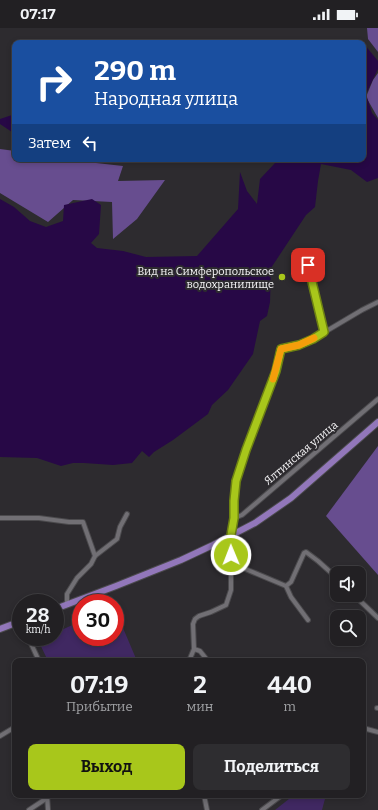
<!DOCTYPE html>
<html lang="ru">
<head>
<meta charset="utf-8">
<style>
  :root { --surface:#222023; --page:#2e2d30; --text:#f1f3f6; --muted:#a2a3a6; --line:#3f3e41; --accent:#a8c71b }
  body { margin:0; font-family:Bitter,serif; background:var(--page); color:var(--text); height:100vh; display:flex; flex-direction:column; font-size:15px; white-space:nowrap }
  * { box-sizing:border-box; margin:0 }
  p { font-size:13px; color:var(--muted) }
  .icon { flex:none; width:22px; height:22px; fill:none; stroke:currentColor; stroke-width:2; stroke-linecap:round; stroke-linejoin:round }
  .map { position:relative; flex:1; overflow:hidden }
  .side { position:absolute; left:12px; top:630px; width:354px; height:140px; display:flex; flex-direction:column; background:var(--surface); border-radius:8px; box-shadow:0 2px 6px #0003,0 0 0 1px var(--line) }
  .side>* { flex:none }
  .banner { position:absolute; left:12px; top:12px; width:354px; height:122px; border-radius:8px; box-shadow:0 2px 6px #0003,0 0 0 1px var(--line); background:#1a4fa0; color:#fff; overflow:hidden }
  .buttons { position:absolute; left:330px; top:538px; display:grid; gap:8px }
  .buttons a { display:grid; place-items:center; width:36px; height:36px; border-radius:8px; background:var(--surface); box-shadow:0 2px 6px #0003,0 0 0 1px var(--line); font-size:20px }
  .speed { position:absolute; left:12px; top:566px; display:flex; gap:8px; font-size:20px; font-weight:700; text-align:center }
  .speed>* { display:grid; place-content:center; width:52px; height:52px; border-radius:50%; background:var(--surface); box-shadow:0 2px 6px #0003,0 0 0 1px var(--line); line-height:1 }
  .speed small { font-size:10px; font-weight:400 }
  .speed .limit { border:6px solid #d22; background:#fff; color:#111 }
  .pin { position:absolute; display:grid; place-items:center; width:34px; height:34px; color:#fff; margin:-17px; border-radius:8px; box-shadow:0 2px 6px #0006 }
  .me { position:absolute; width:44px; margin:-22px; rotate:359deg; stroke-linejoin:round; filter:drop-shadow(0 0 3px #0008) }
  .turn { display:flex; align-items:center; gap:14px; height:84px; padding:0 16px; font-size:18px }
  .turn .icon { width:52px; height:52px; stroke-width:2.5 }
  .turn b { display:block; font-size:28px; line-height:34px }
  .then { display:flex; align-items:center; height:38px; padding:0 16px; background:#0003; gap:8px; font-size:15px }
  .eta { display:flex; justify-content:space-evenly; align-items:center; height:68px; text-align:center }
  .eta b { font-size:24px; font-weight:700; line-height:28px }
  .cta { display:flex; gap:8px; margin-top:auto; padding:8px 16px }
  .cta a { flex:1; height:46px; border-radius:8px; background:var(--accent); color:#111; font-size:16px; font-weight:700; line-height:46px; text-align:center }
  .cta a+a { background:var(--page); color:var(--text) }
  .status { display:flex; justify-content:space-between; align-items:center; height:28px; padding:0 20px; background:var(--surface); direction:ltr }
  .status svg { height:11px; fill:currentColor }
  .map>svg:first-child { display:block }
  .green { fill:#402862 }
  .forest { fill:#674d8f }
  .water { fill:#270846 }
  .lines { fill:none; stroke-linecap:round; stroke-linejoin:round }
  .minor-casing { stroke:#4b4a4d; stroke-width:6 }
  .primary-casing { stroke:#4b4a4d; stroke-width:8 }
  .minor { stroke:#716f74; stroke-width:4 }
  .primary { stroke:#9277ba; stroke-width:6 }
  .route-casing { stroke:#6d8112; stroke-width:10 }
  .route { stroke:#a8c71b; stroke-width:7 }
  .slow { stroke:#f59e0b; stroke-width:7 }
  .poi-dot { fill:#a8c71b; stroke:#2d2b2f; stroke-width:1.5 }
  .labels { text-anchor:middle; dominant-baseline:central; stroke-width:4; stroke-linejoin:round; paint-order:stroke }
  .poi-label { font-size:11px; fill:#f5f4f6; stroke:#2d2b2f; text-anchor:end }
  .street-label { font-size:11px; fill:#f5f4f6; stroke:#2d2b2f }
</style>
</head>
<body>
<div class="status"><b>07:17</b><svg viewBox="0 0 49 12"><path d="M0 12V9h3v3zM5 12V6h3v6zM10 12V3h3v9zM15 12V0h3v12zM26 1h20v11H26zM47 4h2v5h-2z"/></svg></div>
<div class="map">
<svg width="378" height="782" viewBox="0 0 378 782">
  <rect width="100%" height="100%" fill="#2d2b2f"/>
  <g class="green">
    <path d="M115 581 137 633H48L38 612 45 609H55V605L81 593V609H115Z"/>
    <path d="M294 767H326L322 782H275Z"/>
  </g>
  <g class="forest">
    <path d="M367 0H378V24L368 11Z"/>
    <path d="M378 45V90L366 69 373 52Z"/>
    <path d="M0 121 15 123V131H60L123 138 118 153 165 152 137 191 113 211 112 174 73 172 48 194 0 165Z"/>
    <path d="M378 418V547L326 488Z"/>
  </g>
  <g class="water">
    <path d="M363 16H364L378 33V41L366 66 372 85 378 92V150L367 154 351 142 321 136 318 153 315 179 306 187 271 240 270 274 267 288 260 293 253 326 228 362 212 377 208 386 173 412 154 424 149 429 142 423 132 435 113 437 84 435H73L61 438 37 430 0 429V171L14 179 30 193 46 199 63 193 64 177 92 171 101 177 99 206 91 215 97 220 123 223 146 229 197 228 238 181 240 144 247 163 257 176 260 151 276 134V131H363Z"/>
    <path d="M15 86V106L0 96V91Z"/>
  </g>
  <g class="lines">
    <defs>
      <g id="minor">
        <path d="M308 237 325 304"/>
        <path d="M0 490H39L69 494H83L95 528 91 536 77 550 67 566V576"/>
        <path d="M234 490 242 487 378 371"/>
        <path d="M95 528 117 511 120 499 127 486"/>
        <path d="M231 535 286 558 291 569 308 592"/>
        <path d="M286 558 291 554 304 525 306 524 318 533 337 550"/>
        <path d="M354 567 378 590"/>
        <path d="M28 609 39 633"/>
        <path d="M194 621 200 623 208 633"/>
        <path d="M189 633 194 621 193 596 195 591 199 588 211 584 226 577 231 562V507L234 490V473L236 453 246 422 276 343 281 321 299 317 313 311 362 282 378 274"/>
        <path d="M377 680H378"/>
        <path d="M363 700 378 704"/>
        <path d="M0 708 15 699"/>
        <path d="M47 767 48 782"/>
        <path d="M204 767 207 782"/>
        <path d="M29 782 47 770"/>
        <path d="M262 782 282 767"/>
      </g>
      <g id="primary">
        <path d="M55 581 116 558 181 532 213 517 255 495 291 470 378 394"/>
        <path d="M0 601 21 593"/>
      </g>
    </defs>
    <use href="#minor" class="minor-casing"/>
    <use href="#primary" class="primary-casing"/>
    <use href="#minor" class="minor"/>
    <use href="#primary" class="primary"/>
  </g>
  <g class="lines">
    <defs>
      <path id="route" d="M231 527V507L234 490V473L236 453 246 422 276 343 281 321 299 317 313 311 324 304 308 237"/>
    </defs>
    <use href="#route" class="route-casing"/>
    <use href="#route" class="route"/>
    <path class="slow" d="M273 351 281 321 299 317 314 310"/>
  </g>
  <circle class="poi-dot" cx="282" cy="249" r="4"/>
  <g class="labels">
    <g class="poi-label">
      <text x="274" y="243">Вид на Симферопольское<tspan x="274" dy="13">водохранилище</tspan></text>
    </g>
    <g class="street-label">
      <text transform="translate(301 425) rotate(-40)">Ялтинская улица</text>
    </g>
  </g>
</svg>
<div class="buttons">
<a><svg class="icon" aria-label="sound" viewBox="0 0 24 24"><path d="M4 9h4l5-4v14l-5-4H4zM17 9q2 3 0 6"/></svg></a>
<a><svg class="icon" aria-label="search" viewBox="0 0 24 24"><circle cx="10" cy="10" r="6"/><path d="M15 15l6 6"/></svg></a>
</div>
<div class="speed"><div>28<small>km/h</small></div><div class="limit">30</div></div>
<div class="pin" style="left:308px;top:237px;background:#d93025"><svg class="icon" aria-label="arrive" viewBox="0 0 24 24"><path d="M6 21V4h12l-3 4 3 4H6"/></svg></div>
<svg class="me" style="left:231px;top:527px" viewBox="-20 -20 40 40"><circle r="17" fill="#a8c71b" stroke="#fff" stroke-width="3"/><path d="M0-11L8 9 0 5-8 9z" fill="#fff"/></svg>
<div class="banner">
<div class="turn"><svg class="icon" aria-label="right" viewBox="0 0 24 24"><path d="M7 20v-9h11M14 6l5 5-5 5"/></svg><div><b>290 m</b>Народная улица</div></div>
<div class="then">Затем<svg class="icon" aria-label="left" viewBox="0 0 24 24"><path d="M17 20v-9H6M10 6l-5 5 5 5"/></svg></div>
</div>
<section class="side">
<div class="eta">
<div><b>07:19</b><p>Прибытие</p></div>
<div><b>2</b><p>мин</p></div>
<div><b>440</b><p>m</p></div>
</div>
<div class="cta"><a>Выход</a><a>Поделиться</a></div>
</section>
</div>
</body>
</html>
